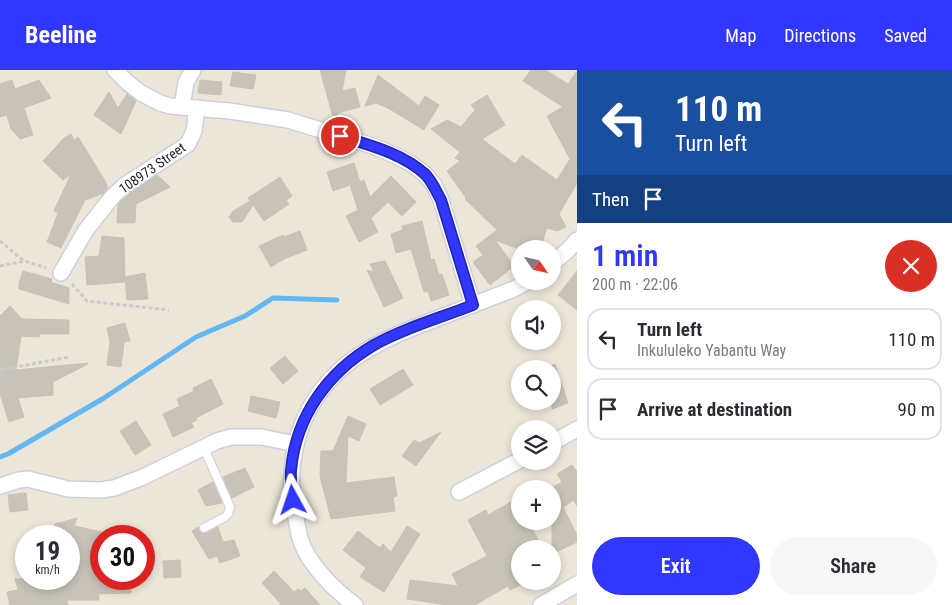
<!DOCTYPE html>
<html lang="en">
<head>
<meta charset="utf-8">
<style>
  :root { --surface:#fff; --page:#f7f7f7; --text:#2b2b33; --muted:#7c7c81; --line:#e1e1e2; --accent:#3237ff }
  body { margin:0; font-family:"Roboto Condensed",sans-serif; background:var(--page); color:var(--text); height:100vh; display:flex; flex-direction:column; font-size:19px; white-space:nowrap }
  * { box-sizing:border-box; margin:0 }
  p { font-size:16px; color:var(--muted) }
  .icon { flex:none; width:28px; height:28px; fill:none; stroke:currentColor; stroke-width:2; stroke-linecap:round; stroke-linejoin:round }
  .map { position:relative; flex:1; overflow:hidden }
  .details { display:flex; flex-direction:column; background:var(--surface); width:375px }
  .details>* { flex:none }
  .top-card { background:#1a4fa0; color:#fff; overflow:hidden }
  .needle { width:32px; rotate:124deg }
  .tools { position:absolute; left:511px; top:170px; display:grid; gap:10px }
  .tools a { display:grid; place-items:center; width:50px; height:50px; border-radius:50%; background:var(--surface); box-shadow:0 2px 8px #0003; font-size:25px }
  .speed { position:absolute; left:15px; top:455px; display:flex; gap:10px; font-size:25px; font-weight:700; text-align:center }
  .speed>* { display:grid; place-content:center; width:65px; height:65px; border-radius:50%; background:var(--surface); box-shadow:0 2px 8px #0003; line-height:1 }
  .speed small { font-size:12px; font-weight:400 }
  .speed .limit { border:8px solid #d22; background:#fff; color:#111 }
  .pin { position:absolute; display:grid; place-items:center; width:42px; height:42px; color:#fff; margin:-21px; border:2px solid #fff; border-radius:50%; box-shadow:0 1px 5px #0007 }
  .me { position:absolute; width:55px; margin:-28px; rotate:355deg; stroke-linejoin:round; filter:drop-shadow(0 0 4px #0008) }
  .turn { display:flex; align-items:center; gap:18px; height:105px; padding:0 15px; font-size:22px }
  .turn .icon { width:65px; height:65px; stroke-width:2.5 }
  .turn b { display:block; font-size:35px; line-height:42px }
  .then { display:flex; align-items:center; height:48px; padding:0 15px; background:#0003; gap:10px; font-size:19px }
  .round { display:grid; place-items:center; flex:none; width:52px; height:52px; border-radius:26px; background:var(--page) }
  .overview { display:flex; align-items:center; justify-content:space-between; height:85px; padding:0 15px }
  h1 { font-size:30px; font-weight:600; line-height:38px; color:var(--accent) }
  .button { display:flex; gap:10px; margin-top:auto; padding:10px 15px }
  .button a { flex:1; height:58px; border-radius:30px; background:var(--accent); color:#fff; font-size:20px; font-weight:600; line-height:58px; text-align:center }
  .button a+a { background:var(--page); color:var(--text) }
  ul { padding:0; list-style:none }
  li { display:flex; align-items:center; gap:15px; height:62px; margin:0 10px 8px; padding:0 5px; border:2px solid var(--line); border-radius:15px }
  li div { flex:1 }
  li b { display:block; font-size:19px }
  li em { font-style:normal }
  header { display:flex; align-items:center; gap:30px; box-sizing:border-box; height:70px; padding:0 25px; background:var(--accent); color:#fff }
  header strong { font-size:24px }
  nav { display:flex; gap:28px; margin-inline-start:auto; font-size:18px }
  main { display:flex; flex:1; min-height:0 }
  .map>svg:first-child { display:block }
  .lines { fill:none; stroke-linecap:round; stroke-linejoin:round }
  .stream { stroke:#63b7f5; stroke-width:5 }
  .building { fill:#c7c3b8; stroke:#c7c3b2 }
  .lane-casing { stroke:#cecee2; stroke-width:10 }
  .street-casing { stroke:#cecee2; stroke-width:18 }
  .path { stroke:#cbcbcb; stroke-width:3; stroke-dasharray:4 2.5; stroke-linecap:butt }
  .lane { stroke:#fff; stroke-width:8 }
  .street { stroke:#fff; stroke-width:15 }
  .route-casing { stroke:#2024a6; stroke-width:12 }
  .route { stroke:#3237ff; stroke-width:9 }
  .labels { text-anchor:middle; dominant-baseline:central; stroke-width:4; stroke-linejoin:round; paint-order:stroke }
  .street-label { font-size:14px; fill:#282828; stroke:#fff }
</style>
</head>
<body>
<header>
<strong>Beeline</strong>
<nav><a>Map</a><a>Directions</a><a>Saved</a></nav>
</header>
<main>
<div class="map">
<svg width="577" height="535" viewBox="0 0 577 535">
  <rect width="100%" height="100%" fill="#ece6d8"/>
  <g class="lines">
    <path class="stream" d="M0 387 8 384 104 328 196 267 245 246 273 228 337 230"/>
  </g>
  <g class="building">
    <path d="M320 0H346L342 21 355 18 360 37 337 43 335 54Z"/>
    <path d="M531 0H546L568 14 577 1V113L559 144 566 157 557 161 547 158 540 179H519L495 170 514 196 490 215 473 192 483 185 476 176 497 160 465 129 466 128 447 101 460 91 455 88 460 82 431 59 447 50 461 57 475 40 471 35 487 25 505 55 482 69 515 94 522 85 557 110 570 89 547 46 563 37 523 11Z"/>
    <path d="M233 2 256 5 253 19 230 16Z"/>
    <path d="M378 5 419 36 425 26 439 35 424 60 388 38 376 33 365 36Z"/>
    <path d="M12 10 15 19 39 10 51 28 24 38 33 65 20 69 11 59 7 45 0 47V14Z"/>
    <path d="M200 10 222 12 221 25 198 23Z"/>
    <path d="M109 22 118 38 127 24 136 31 121 64 94 45Z"/>
    <path d="M71 64 74 70 78 67 104 109 108 118 104 123 85 130 61 178 47 172 58 143 54 141 71 104 63 110 43 91 64 68Z"/>
    <path d="M354 93 360 112 364 110 370 127 391 106 416 132 402 146 388 132 371 148 378 162 359 172 346 146 358 140 350 115 333 121 327 102Z"/>
    <path d="M157 105 170 117 136 134 135 153H117L118 135 120 132 131 122Z"/>
    <path d="M280 107 292 126 286 130 289 134 264 151 253 135 242 152H233L229 147 233 141 250 131 248 128Z"/>
    <path d="M422 151 431 190 434 189 439 205 442 204 449 225 431 231 428 221 424 222 411 179 396 183 391 164 403 160 402 156Z"/>
    <path d="M300 161 307 180 284 189 271 197 259 176 283 165 284 167Z"/>
    <path d="M102 166 124 168 125 212 87 215 85 187 99 186Z"/>
    <path d="M385 191 403 228 384 237 367 200 374 202 370 194Z"/>
    <path d="M23 201 52 209 51 212 69 218V234L19 219V213Z"/>
    <path d="M577 201V240L558 225Z"/>
    <path d="M145 203 148 229 127 230 125 207Z"/>
    <path d="M10 236 22 249 69 250V264H40L39 267 21 266 16 300 88 293V294L53 312V325L18 328 24 347 9 352 0 324V246Z"/>
    <path d="M125 253 130 271 124 272 121 297 107 295 110 272 107 258Z"/>
    <path d="M285 286 298 301 283 314 270 298Z"/>
    <path d="M555 294 568 333 552 339V295Z"/>
    <path d="M403 299 413 315 380 335 370 319Z"/>
    <path d="M211 309 223 334 196 348 197 350 191 353 194 357 173 367 163 344 180 336 177 329 194 321 193 318Z"/>
    <path d="M251 326 280 332 276 348 248 341Z"/>
    <path d="M348 346 366 354 359 371 348 366 346 413 394 407 397 426 393 427 395 441 331 449 320 406 321 381H333Z"/>
    <path d="M136 351 151 375 135 385 120 361Z"/>
    <path d="M441 362 416 396 402 386 414 370 419 373Z"/>
    <path d="M572 395 577 402V436L574 430 563 437 577 465V472L552 484V418L562 412 557 404Z"/>
    <path d="M245 398 254 417 232 428 223 407Z"/>
    <path d="M213 412 222 433 206 436 198 420Z"/>
    <path d="M26 423 28 440 10 442 8 425Z"/>
    <path d="M520 427V451H528L543 479H520V515L510 520 508 516 475 535H447L407 529 410 510 458 516 452 504 487 486 468 450 486 440 488 445Z"/>
    <path d="M77 448 74 456 102 462 97 492V509H131V523L99 524V530H67L68 535H10L7 522 18 520 15 509H36L38 524 42 509H69V466H52L55 454Z"/>
    <path d="M407 456 420 464 384 522 360 507 366 498 343 480 358 461 380 478 383 474 391 482Z"/>
    <path d="M198 457 199 461 204 464 218 457 223 472 234 470 240 486 220 493 217 486 209 489 192 461Z"/>
    <path d="M180 490 181 507 164 508 163 491Z"/>
    <path d="M274 501 294 522 298 519 301 521 305 518 320 535H279L281 534 262 513Z"/>
  </g>
  <g class="lines">
    <defs>
      <path id="lane" d="M204 378 230 437 228 444 225 447 204 458"/>
      <g id="street">
        <path d="M115 0 128 13 141 23 160 33 170 36 230 41 288 50 373 76 394 85 410 93 425 104 434 115 441 130 473 235"/>
        <path d="M182 37 186 12 193 0"/>
        <path d="M552 194 568 180 577 170"/>
        <path d="M61 203 86 160 113 126 125 115 188 74 194 61 197 38"/>
        <path d="M552 373 577 359"/>
        <path d="M0 416 19 410 28 409 68 419 101 420 114 418 143 407 217 371 231 367H261L296 374"/>
        <path d="M459 422 520 390"/>
        <path d="M355 535C334 520 307 493 300 468 297 458 296 446 294 435 289 409 292 385 300 360 323 295 377 271 436 249 462 239 488 229 514 219L529 211"/>
        <path d="M541 535 577 514"/>
      </g>
    </defs>
    <use href="#lane" class="lane-casing"/>
    <use href="#street" class="street-casing"/>
    <g class="path">
      <path d="M0 171 24 191"/>
      <path d="M0 196 25 191 46 198"/>
      <path d="M72 214 87 231 169 240"/>
      <path d="M0 300 69 287"/>
    </g>
    <use href="#lane" class="lane"/>
    <use href="#street" class="street"/>
  </g>
  <g class="lines">
    <defs>
      <path id="route" d="M293 430C292 420 290 409 291 400 296 346 328 302 374 275 404 258 440 248 473 235L441 130C436 121 432 111 425 104 402 83 369 75 340 66"/>
    </defs>
    <use href="#route" class="route-casing"/>
    <use href="#route" class="route"/>
  </g>
  <g class="labels">
    <g class="street-label">
      <text transform="translate(152 98) rotate(-35)">108973 Street</text>
    </g>
  </g>
</svg>
<div class="tools">
<a><svg class="needle" viewBox="-14 -14 28 28"><path d="M0-13l5 13h-10z" fill="#e53935"/><path d="M0 13l5-13h-10z" fill="#7c7c81"/></svg></a>
<a><svg class="icon" aria-label="sound" viewBox="0 0 24 24"><path d="M4 9h4l5-4v14l-5-4H4zM17 9q2 3 0 6"/></svg></a>
<a><svg class="icon" aria-label="search" viewBox="0 0 24 24"><circle cx="10" cy="10" r="6"/><path d="M15 15l6 6"/></svg></a>
<a><svg class="icon" aria-label="layers" viewBox="0 0 24 24"><path d="M12 4l9 5-9 5-9-5zM3 14l9 5 9-5"/></svg></a>
<a>+</a>
<a>−</a>
</div>
<div class="speed"><div>19<small>km/h</small></div><div class="limit">30</div></div>
<div class="pin" style="left:340px;top:66px;background:#d93025"><svg class="icon" aria-label="arrive" viewBox="0 0 24 24"><path d="M6 21V4h12l-3 4 3 4H6"/></svg></div>
<svg class="me" style="left:293px;top:430px" viewBox="-20 -20 40 40"><path d="M0-17L14 15 0 8-14 15z" fill="#3237ff" stroke="#fff" stroke-width="4"/></svg>
</div>
<section class="details">
<div class="top-card">
<div class="turn"><svg class="icon" aria-label="left" viewBox="0 0 24 24"><path d="M17 20v-9H6M10 6l-5 5 5 5"/></svg><div><b>110 m</b>Turn left</div></div>
<div class="then">Then<svg class="icon" aria-label="arrive" viewBox="0 0 24 24"><path d="M6 21V4h12l-3 4 3 4H6"/></svg></div>
</div>
<div class="overview"><div><h1>1 min</h1><p>200 m · 22:06</p></div><a class="round" style="background:#d93025;color:#fff"><svg class="icon" aria-label="close" viewBox="0 0 24 24"><path d="M6 6l12 12M18 6L6 18"/></svg></a></div>
<ul>
<li><svg class="icon" aria-label="left" viewBox="0 0 24 24"><path d="M17 20v-9H6M10 6l-5 5 5 5"/></svg><div><b>Turn left</b><p>Inkululeko Yabantu Way</p></div><em>110 m</em></li>
<li><svg class="icon" aria-label="arrive" viewBox="0 0 24 24"><path d="M6 21V4h12l-3 4 3 4H6"/></svg><div><b>Arrive at destination</b></div><em>90 m</em></li>
</ul>
<div class="button"><a>Exit</a><a>Share</a></div>
</section>
</main>
</body>
</html>
